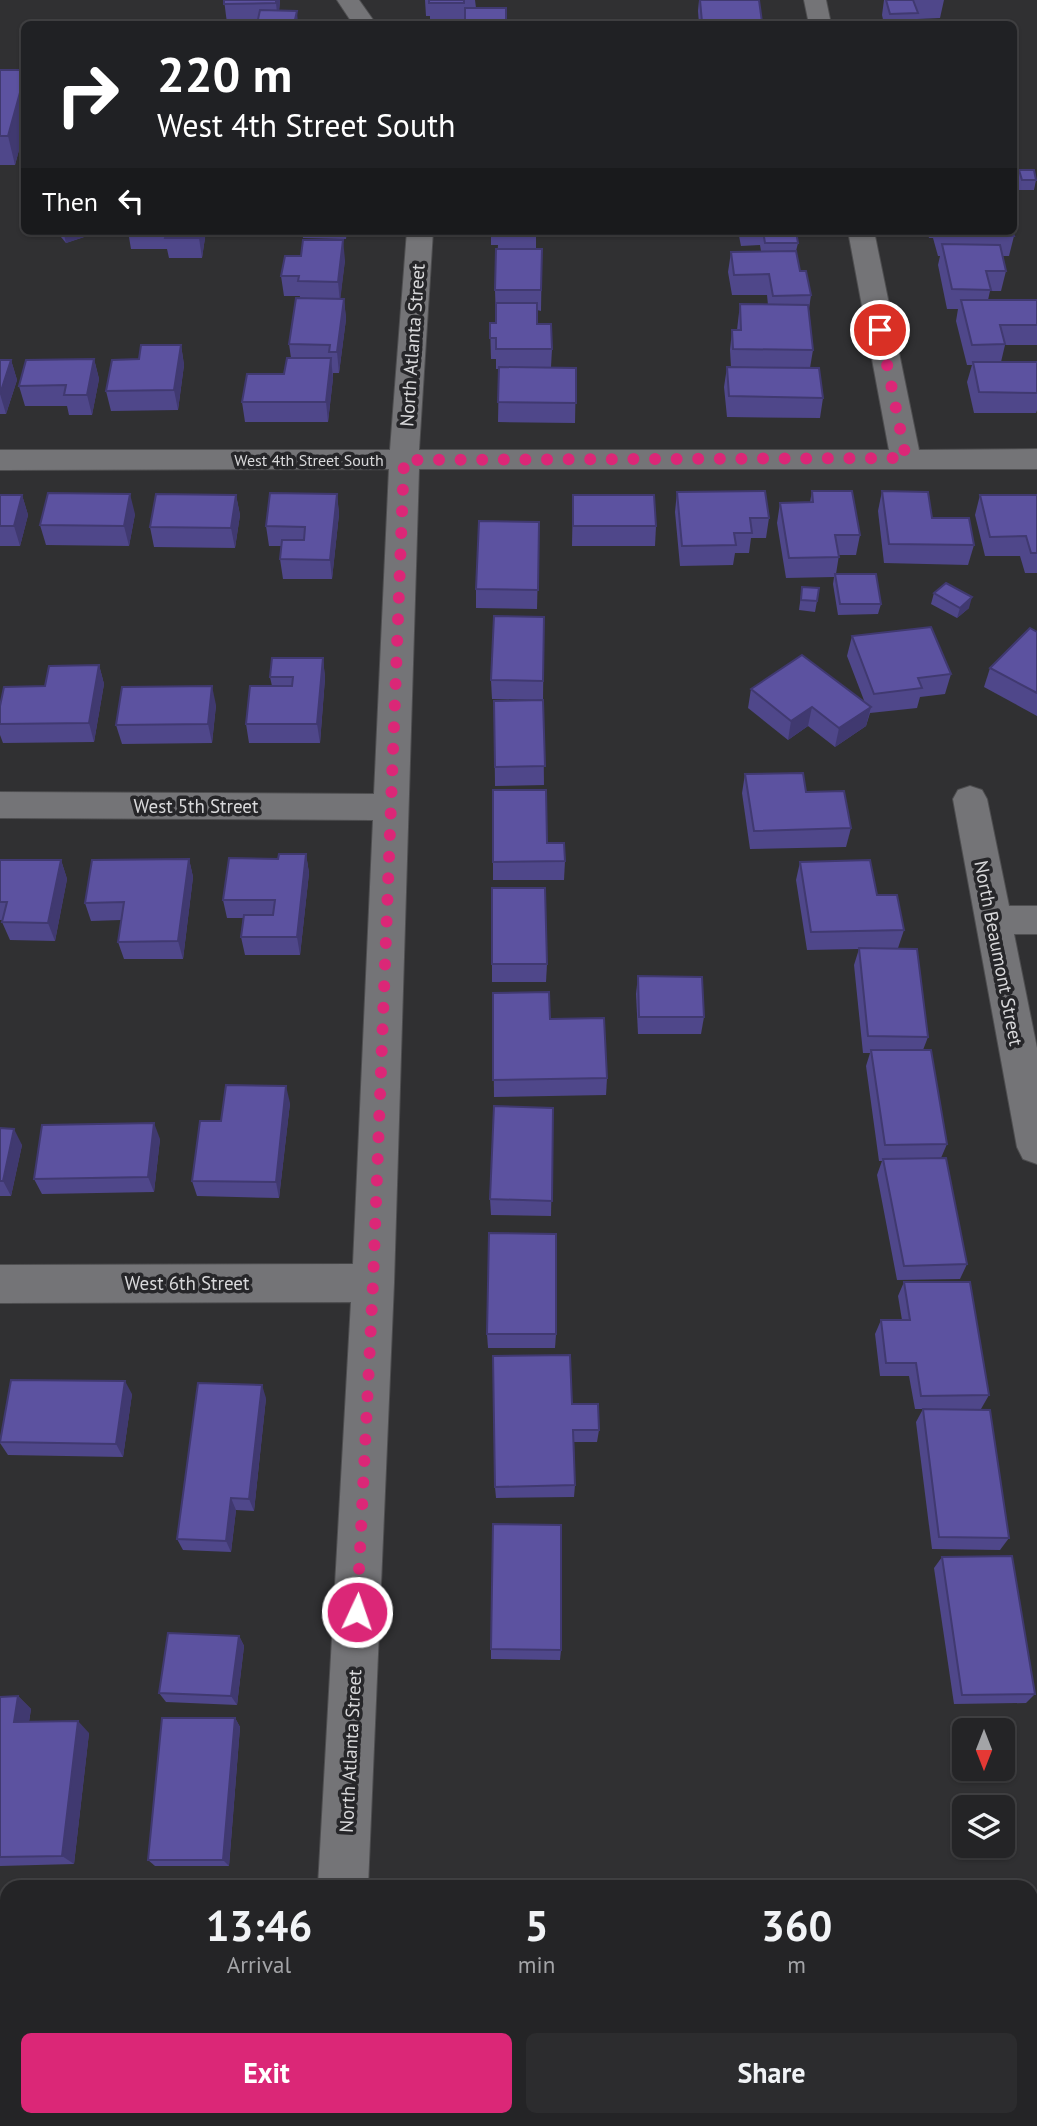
<!DOCTYPE html>
<html lang="en">
<head>
<meta charset="utf-8">
<style>
  :root { --surface:#242426; --page:#2c2c2e; --text:#f1f3f6; --muted:#a3a4a7; --line:#414143; --accent:#db2777 }
  body { margin:0; font-family:"PT Sans",sans-serif; background:var(--page); color:var(--text); height:100vh; display:flex; flex-direction:column; font-size:26px; white-space:nowrap }
  * { box-sizing:border-box; margin:0 }
  p { font-size:23px; color:var(--muted) }
  .icon { flex:none; width:38px; height:38px; fill:none; stroke:currentColor; stroke-width:2; stroke-linecap:round; stroke-linejoin:round }
  .map { position:relative; flex:1; overflow:hidden }
  .sheet { position:absolute; left:0px; top:1880px; width:1038px; height:247px; display:flex; flex-direction:column; background:var(--surface); border-radius:21px 21px 0 0; box-shadow:0 2px 5px #0004,0 0 0 2px var(--line) }
  .sheet>* { flex:none }
  .guide { position:absolute; left:21px; top:21px; width:996px; height:214px; border-radius:10px; box-shadow:0 2px 5px #0004,0 0 0 2px var(--line); background:#202124; color:#fff; overflow:hidden }
  .needle { width:46px; rotate:180deg }
  .buttons { position:absolute; left:952px; top:1718px; display:grid; gap:14px }
  .buttons a { display:grid; place-items:center; width:63px; height:63px; border-radius:10px; background:var(--surface); box-shadow:0 2px 5px #0004,0 0 0 2px var(--line); font-size:35px }
  .pin { position:absolute; display:grid; place-items:center; width:60px; height:60px; color:#fff; margin:-30px; border:4px solid #fff; border-radius:50%; box-shadow:0 2px 7px #0007 }
  .me { position:absolute; width:77px; margin:-38px; rotate:3deg; stroke-linejoin:round; filter:drop-shadow(0 0 5px #0008) }
  .turn { display:flex; align-items:center; gap:24px; height:147px; padding:0 21px; font-size:32px }
  .turn .icon { width:91px; height:91px; stroke-width:2.5 }
  .turn b { display:block; font-size:49px; line-height:60px }
  .then { display:flex; align-items:center; height:66px; padding:0 21px; background:#0003; gap:14px; font-size:26px }
  .eta { display:flex; justify-content:space-evenly; align-items:center; height:119px; text-align:center }
  .eta b { font-size:42px; font-weight:700; line-height:49px }
  .cta { display:flex; gap:14px; margin-top:auto; padding:14px 21px }
  .cta a { flex:1; height:80px; border-radius:10px; background:var(--accent); color:#fff; font-size:28px; font-weight:700; line-height:80px; text-align:center }
  .cta a+a { background:var(--page); color:var(--text) }
  .map>svg:first-child { display:block }
  .lines { fill:none; stroke-linecap:round; stroke-linejoin:round }
  .street-casing { stroke:#4e4e50; stroke-width:2 }
  .street { fill:#747477; fill-rule:evenodd }
  .wall { fill:#4f478a }
  .shaded-wall { fill:#403970 }
  .building { fill:#5c52a0; stroke:#403970; stroke-width:2 }
  .route { stroke:#db2777; stroke-width:12; stroke-dasharray:0 21.6 }
  .labels { text-anchor:middle; dominant-baseline:central; stroke-width:7; stroke-linejoin:round; paint-order:stroke }
  .far-street-label { font-size:16px; fill:#d9d9db; stroke:#262629 }
  .street-label { font-size:19px; fill:#d9d9db; stroke:#262629 }
</style>
</head>
<body>
<div class="map">
<svg width="1037" height="2126" viewBox="0 0 1037 2126">
  <rect width="100%" height="100%" fill="#303032"/>
  <g class="lines">
    <defs>
      <g id="street">
        <path d="M337 0H359L376 24H353Z"/>
        <path d="M804 0H826L831 24H809Z"/>
        <path d="M407 231H433L419 450H889L848 231H874L919 450 1037 449V469H419L394 1283 368 1886H318L351 1302 0 1303V1265L353 1264 373 820 0 818V792L374 794 389 469 0 470V450H390Z"/>
        <path d="M970 786 982 790 987 799 1009 906H1037V934H1014L1037 1048V1164L1023 1159 1017 1147 953 799 958 790Z"/>
        <rect x="0" y="1994" width="7" height="52"/>
        <rect x="306" y="2119" width="54" height="7"/>
      </g>
    </defs>
    <use href="#street" class="street-casing"/>
    <use href="#street" class="street"/>
  </g>
  <g class="wall">
    <path d="M224 0H280L279 11 257 23H227Z"/>
    <path d="M425 0H475L476 8 465 23H430V16H426Z"/>
    <path d="M699 0H759L762 24H699L698 11Z"/>
    <path d="M884 0H944L940 18 917 19 916 21 939 24H884L882 15Z"/>
    <path d="M0 70H24V131L15 165H0Z"/>
    <path d="M1019 170 1036 180 1034 190H1019L1017 181Z"/>
    <path d="M56 231H102L66 243Z"/>
    <path d="M128 231H206L202 258H169L167 249H131Z"/>
    <path d="M302 231H347L346 239 303 238Z"/>
    <path d="M491 231H536V249H542L541 311 537 310V324L552 349 551 367 576 368 575 423 498 422 499 369H496V359H491L490 323H496L495 290 498 245H491Z"/>
    <path d="M738 231H796L798 243 796 251 800 271 811 295 809 309 813 350 810 368 823 398 820 418 727 417 724 387 727 367H731L730 350 732 330H737L740 304 768 305 767 295H732L728 272 731 252 761 251 760 245 741 246Z"/>
    <path d="M927 231H1012L1014 236 1009 256H1003L1006 271 1001 291H990L988 300H1037V345H1005L1001 362H1037V410L1036 413H974L967 382 972 365H967L956 321 958 309H947L938 265 940 256H938L933 238H929Z"/>
    <path d="M345 260 340 299H344L346 319 339 373H333V378L328 422H245L242 402 284 374 291 358 289 344 300 296H284L281 276Z"/>
    <path d="M181 345 184 365 178 410 111 411 106 391Z"/>
    <path d="M94 359 99 379 92 415H69L67 406H25L19 386Z"/>
    <path d="M0 360H11L17 380 6 414H0Z"/>
    <path d="M812 491 860 535 856 555H839L836 574 881 604 878 614 838 615 833 584 834 577 786 578 777 523 780 503 810 502Z"/>
    <path d="M882 491 932 518 974 545 968 565 884 563 878 511Z"/>
    <path d="M677 492 769 518 766 538H751L749 553H735L733 565 680 566 675 512Z"/>
    <path d="M337 494 339 514 332 579H283L280 559 282 546H269L266 526Z"/>
    <path d="M0 495H22L28 515 20 546H0Z"/>
    <path d="M236 495 240 515 235 548 154 547 150 527Z"/>
    <path d="M573 495 656 526 655 546H572Z"/>
    <path d="M980 495H1037V573H1025L1020 556H985L975 515Z"/>
    <path d="M135 514 129 546 46 545 40 525Z"/>
    <path d="M539 522 537 609 476 608V589Z"/>
    <path d="M802 587 817 601 815 612 799 610Z"/>
    <path d="M934 593 969 608 957 618 931 604Z"/>
    <path d="M544 617 543 700 544 785 495 786 494 701 537 700 492 699 491 680Z"/>
    <path d="M1037 632V716L984 687 990 668Z"/>
    <path d="M852 636 951 674 945 694 920 697 917 708 870 713 866 726 835 747 808 726 788 740 748 708 751 689 865 703 847 656Z"/>
    <path d="M323 658 325 678 320 743H249L246 724 272 686 270 677Z"/>
    <path d="M99 665 104 684 94 742 3 743 0 735V706Z"/>
    <path d="M216 705 212 743 122 744 116 725Z"/>
    <path d="M745 774 806 792 851 828 846 847 750 849 742 793Z"/>
    <path d="M493 790 547 843 565 861 564 880H493Z"/>
    <path d="M306 854 309 873 300 955H245L241 937 243 918H227L223 900 278 859Z"/>
    <path d="M189 859 193 877 183 959H124L118 942 121 920 91 921 85 903Z"/>
    <path d="M0 860H61L67 879 55 941 10 940 2 922 3 920H0Z"/>
    <path d="M800 862 877 895 904 930 898 948H884L928 1037 923 1050 947 1144 941 1158 967 1264 960 1279 897 1280 877 1175 882 1161H879L866 1066 870 1053H863L854 965 859 949 807 950 796 880Z"/>
    <path d="M492 964H547L546 982H492Z"/>
    <path d="M638 976 704 1017 701 1034H638L636 994Z"/>
    <path d="M493 993 550 1019 607 1078 606 1095 494 1097Z"/>
    <path d="M290 1103 279 1198 197 1196 192 1181 221 1121Z"/>
    <path d="M553 1108 551 1216 491 1215 490 1199Z"/>
    <path d="M0 1128 22 1145 11 1196H0Z"/>
    <path d="M160 1139 154 1192 42 1194 34 1179Z"/>
    <path d="M904 1282 989 1395 981 1409H915L909 1376H880L875 1334 881 1320H902L898 1296Z"/>
    <path d="M487 1334H556L555 1348H488Z"/>
    <path d="M132 1394 123 1457 8 1455 0 1443V1438Z"/>
    <path d="M266 1398 254 1511 236 1510 231 1552 183 1550 177 1539Z"/>
    <path d="M572 1404 599 1430 597 1442H574L575 1485 574 1497 496 1498 495 1487Z"/>
    <path d="M923 1409 1009 1538 1000 1550 932 1549 916 1422Z"/>
    <path d="M942 1557 1035 1694 1026 1703 954 1704 934 1568Z"/>
    <path d="M239 1636 244 1646 237 1705 166 1702 159 1693Z"/>
    <path d="M491 1649 561 1650 560 1660 491 1659Z"/>
    <path d="M18 1696 31 1709 29 1722 89 1733 74 1864 0 1866V1697Z"/>
    <path d="M235 1718 240 1727 229 1866H155L148 1860Z"/>
  </g>
  <g class="shaded-wall">
    <path d="M276 0H280L278 23 276 3Z"/>
    <path d="M297 11 298 24H294Z"/>
    <path d="M24 78V131L15 165 8 136Z"/>
    <path d="M63 231H102L66 243Z"/>
    <path d="M200 231H206L202 258 199 238Z"/>
    <path d="M343 240 345 260 340 302 338 282Z"/>
    <path d="M344 299 346 319 339 373 337 352Z"/>
    <path d="M181 345 184 365 178 410 174 390Z"/>
    <path d="M331 358 333 378 328 422 326 402Z"/>
    <path d="M94 359 99 379 92 415 87 395Z"/>
    <path d="M11 360 17 380 6 414 0 394Z"/>
    <path d="M130 494 135 514 129 546 124 526Z"/>
    <path d="M337 494 339 514 332 579 330 560Z"/>
    <path d="M22 495 28 515 20 546 14 526Z"/>
    <path d="M236 495 240 515 235 548 231 528Z"/>
    <path d="M972 597 969 608 957 618 960 608Z"/>
    <path d="M323 658 325 678 320 743 317 724Z"/>
    <path d="M99 665 104 684 94 742 89 723Z"/>
    <path d="M212 686 216 705 212 743 208 724Z"/>
    <path d="M812 707 808 726 788 740 791 721Z"/>
    <path d="M871 707 866 726 835 747 839 728Z"/>
    <path d="M306 854 309 873 300 955 297 937Z"/>
    <path d="M189 859 193 877 183 959 178 941Z"/>
    <path d="M61 860 67 879 55 941 48 923Z"/>
    <path d="M286 1086 290 1103 279 1198 276 1182Z"/>
    <path d="M154 1123 160 1139 154 1192 148 1177Z"/>
    <path d="M14 1129 22 1145 11 1196 3 1181Z"/>
    <path d="M125 1381 132 1394 123 1457 116 1444Z"/>
    <path d="M262 1385 266 1398 254 1511 249 1499Z"/>
    <path d="M231 1498 236 1510 231 1552 226 1541Z"/>
    <path d="M239 1636 244 1646 237 1705 231 1696Z"/>
    <path d="M18 1696 31 1709 27 1734 14 1722Z"/>
    <path d="M235 1718 240 1727 229 1866 223 1860Z"/>
    <path d="M78 1721 89 1733 74 1864 62 1856Z"/>
  </g>
  <g class="building">
    <path d="M224 0H276V3L224 4Z"/>
    <rect x="429" y="0" width="35" height="3"/>
    <path d="M700 0H759L762 22H702Z"/>
    <path d="M886 0H913L918 13 890 14Z"/>
    <rect x="465" y="8" width="41" height="16"/>
    <path d="M260 10 297 11 294 24H257Z"/>
    <path d="M886 20 938 21 939 24H887Z"/>
    <path d="M0 70H24V78L8 136H0Z"/>
    <path d="M1019 170H1034L1036 180H1022Z"/>
    <path d="M167 231H200L199 238H165Z"/>
    <path d="M498 231H536L537 235 498 236Z"/>
    <path d="M763 231H796L798 243H765Z"/>
    <path d="M941 231H1012L1014 236H942Z"/>
    <path d="M303 240H343L338 282 298 281 299 276H281L285 256H301Z"/>
    <path d="M942 244 1000 245 1006 271H986L991 290 952 289Z"/>
    <path d="M496 249H542L541 290H495Z"/>
    <path d="M796 251 800 271H806L811 295 773 296 769 274 734 275 731 252Z"/>
    <path d="M296 298 344 299 337 352H329L330 345 289 344Z"/>
    <path d="M961 300H1037V325H1000L1005 344 972 345Z"/>
    <path d="M496 303H537V324H551L552 349H496V338H490V323H496Z"/>
    <path d="M740 304 808 305 813 350 733 349 732 330H741Z"/>
    <path d="M141 345H181L174 390 106 391 112 360 139 359Z"/>
    <path d="M287 358H331L326 402H242L247 374H284Z"/>
    <path d="M94 359 87 395H64L66 385 19 386 26 360Z"/>
    <path d="M0 360H11L0 394Z"/>
    <path d="M973 362H1037V393L979 392Z"/>
    <path d="M499 367 576 368V403L498 402Z"/>
    <path d="M727 367 819 368 823 398 729 396Z"/>
    <path d="M765 491 769 518H750L752 533H734L736 545 682 546 677 492Z"/>
    <path d="M812 491H852L860 535H835L839 557 789 558 780 503 813 502Z"/>
    <path d="M882 491 928 492 932 518H969L974 545 889 544Z"/>
    <path d="M48 493 130 494 124 526 40 525Z"/>
    <path d="M270 493 337 494 330 560 280 559 282 540H304L305 527 266 526Z"/>
    <path d="M156 494 236 495 231 528 150 527Z"/>
    <path d="M0 495H22L14 526H0Z"/>
    <path d="M573 495H654L656 526H573Z"/>
    <path d="M980 495H1037V553H1031L1026 536 990 537Z"/>
    <path d="M479 521 539 522 538 590 476 589Z"/>
    <path d="M835 574H876L881 604H840Z"/>
    <path d="M946 583 972 597 960 608 934 593Z"/>
    <path d="M802 587 819 588 817 601 801 600Z"/>
    <path d="M494 616 544 617 543 681 491 680Z"/>
    <path d="M931 627 951 674 918 678 922 688 874 694 852 636Z"/>
    <path d="M1030 628 1037 632V693L990 668Z"/>
    <path d="M802 655 871 707 839 728 812 707 791 721 751 689Z"/>
    <path d="M272 658H323L317 724H246L250 686H292L293 677H270Z"/>
    <path d="M99 665 89 723 0 724V706L4 687 45 686 49 666Z"/>
    <path d="M212 686 208 724 116 725 122 687Z"/>
    <path d="M543 700 545 766 495 767 494 701Z"/>
    <path d="M803 773 806 792 844 791 851 828 754 831 745 774Z"/>
    <path d="M493 790H546L547 843H564L565 861 493 862Z"/>
    <path d="M279 854H306L297 937H241L244 915H273L275 900H223L229 858 278 859Z"/>
    <path d="M189 859 178 941 118 942 124 902 85 903 92 860Z"/>
    <path d="M0 860H61L48 923 2 922 7 902H0Z"/>
    <path d="M870 860 877 895H897L904 930 811 932 800 862Z"/>
    <path d="M492 888H545L547 964H492Z"/>
    <path d="M859 948 917 949 928 1037 868 1036Z"/>
    <path d="M638 976 702 977 704 1017H639Z"/>
    <path d="M549 992 550 1019 604 1018 607 1078 493 1080V993Z"/>
    <path d="M871 1050H931L947 1144 885 1145Z"/>
    <path d="M226 1085 286 1086 276 1182 192 1181 200 1121H221Z"/>
    <path d="M494 1106 553 1108 552 1201 490 1199Z"/>
    <path d="M154 1123 148 1177 34 1179 42 1125Z"/>
    <path d="M0 1128 14 1129 3 1181H0Z"/>
    <path d="M946 1158 967 1264 904 1266 883 1159Z"/>
    <path d="M489 1233 556 1234V1334H487Z"/>
    <path d="M904 1282H970L989 1395 921 1396 916 1363H886L881 1320H910Z"/>
    <path d="M570 1355 572 1404H598L599 1430H573L575 1485 495 1487 493 1356Z"/>
    <path d="M11 1380 125 1381 116 1444 0 1442Z"/>
    <path d="M198 1383 262 1385 249 1499 231 1498 226 1541 177 1539Z"/>
    <path d="M923 1409 990 1410 1009 1538 939 1537Z"/>
    <path d="M493 1524 561 1525V1650L491 1649Z"/>
    <path d="M1012 1556 1035 1694 962 1695 942 1557Z"/>
    <path d="M168 1633 239 1636 231 1696 159 1693Z"/>
    <path d="M18 1696 14 1722 78 1721 62 1856 0 1857V1697Z"/>
    <path d="M162 1718H235L223 1860H148Z"/>
  </g>
  <g class="lines">
    <path class="route" d="M357 1612 373 1283 404 460 906 458 880 330"/>
  </g>
  <g class="labels">
    <g class="far-street-label">
      <text x="309" y="460">West 4th Street South</text>
    </g>
    <g class="street-label">
      <text transform="translate(412 345) rotate(-86)">North Atlanta Street</text>
      <text x="196" y="806">West 5th Street</text>
      <text transform="translate(999 953) rotate(79)">North Beaumont Street</text>
      <text x="187" y="1283">West 6th Street</text>
      <text transform="translate(350 1751) rotate(-87)">North Atlanta Street</text>
    </g>
  </g>
</svg>
<div class="buttons">
<a><svg class="needle" viewBox="-14 -14 28 28"><path d="M0-13l5 13h-10z" fill="#e53935"/><path d="M0 13l5-13h-10z" fill="#a3a4a7"/></svg></a>
<a><svg class="icon" aria-label="layers" viewBox="0 0 24 24"><path d="M12 4l9 5-9 5-9-5zM3 14l9 5 9-5"/></svg></a>
</div>
<div class="pin" style="left:880px;top:330px;background:#d93025"><svg class="icon" aria-label="arrive" viewBox="0 0 24 24"><path d="M6 21V4h12l-3 4 3 4H6"/></svg></div>
<svg class="me" style="left:357px;top:1612px" viewBox="-20 -20 40 40"><circle r="17" fill="#db2777" stroke="#fff" stroke-width="3"/><path d="M0-11L8 9 0 5-8 9z" fill="#fff"/></svg>
<div class="guide">
<div class="turn"><svg class="icon" aria-label="right" viewBox="0 0 24 24"><path d="M7 20v-9h11M14 6l5 5-5 5"/></svg><div><b>220 m</b>West 4th Street South</div></div>
<div class="then">Then<svg class="icon" aria-label="left" viewBox="0 0 24 24"><path d="M17 20v-9H6M10 6l-5 5 5 5"/></svg></div>
</div>
<section class="sheet">
<div class="eta">
<div><b>13:46</b><p>Arrival</p></div>
<div><b>5</b><p>min</p></div>
<div><b>360</b><p>m</p></div>
</div>
<div class="cta"><a>Exit</a><a>Share</a></div>
</section>
</div>
</body>
</html>
